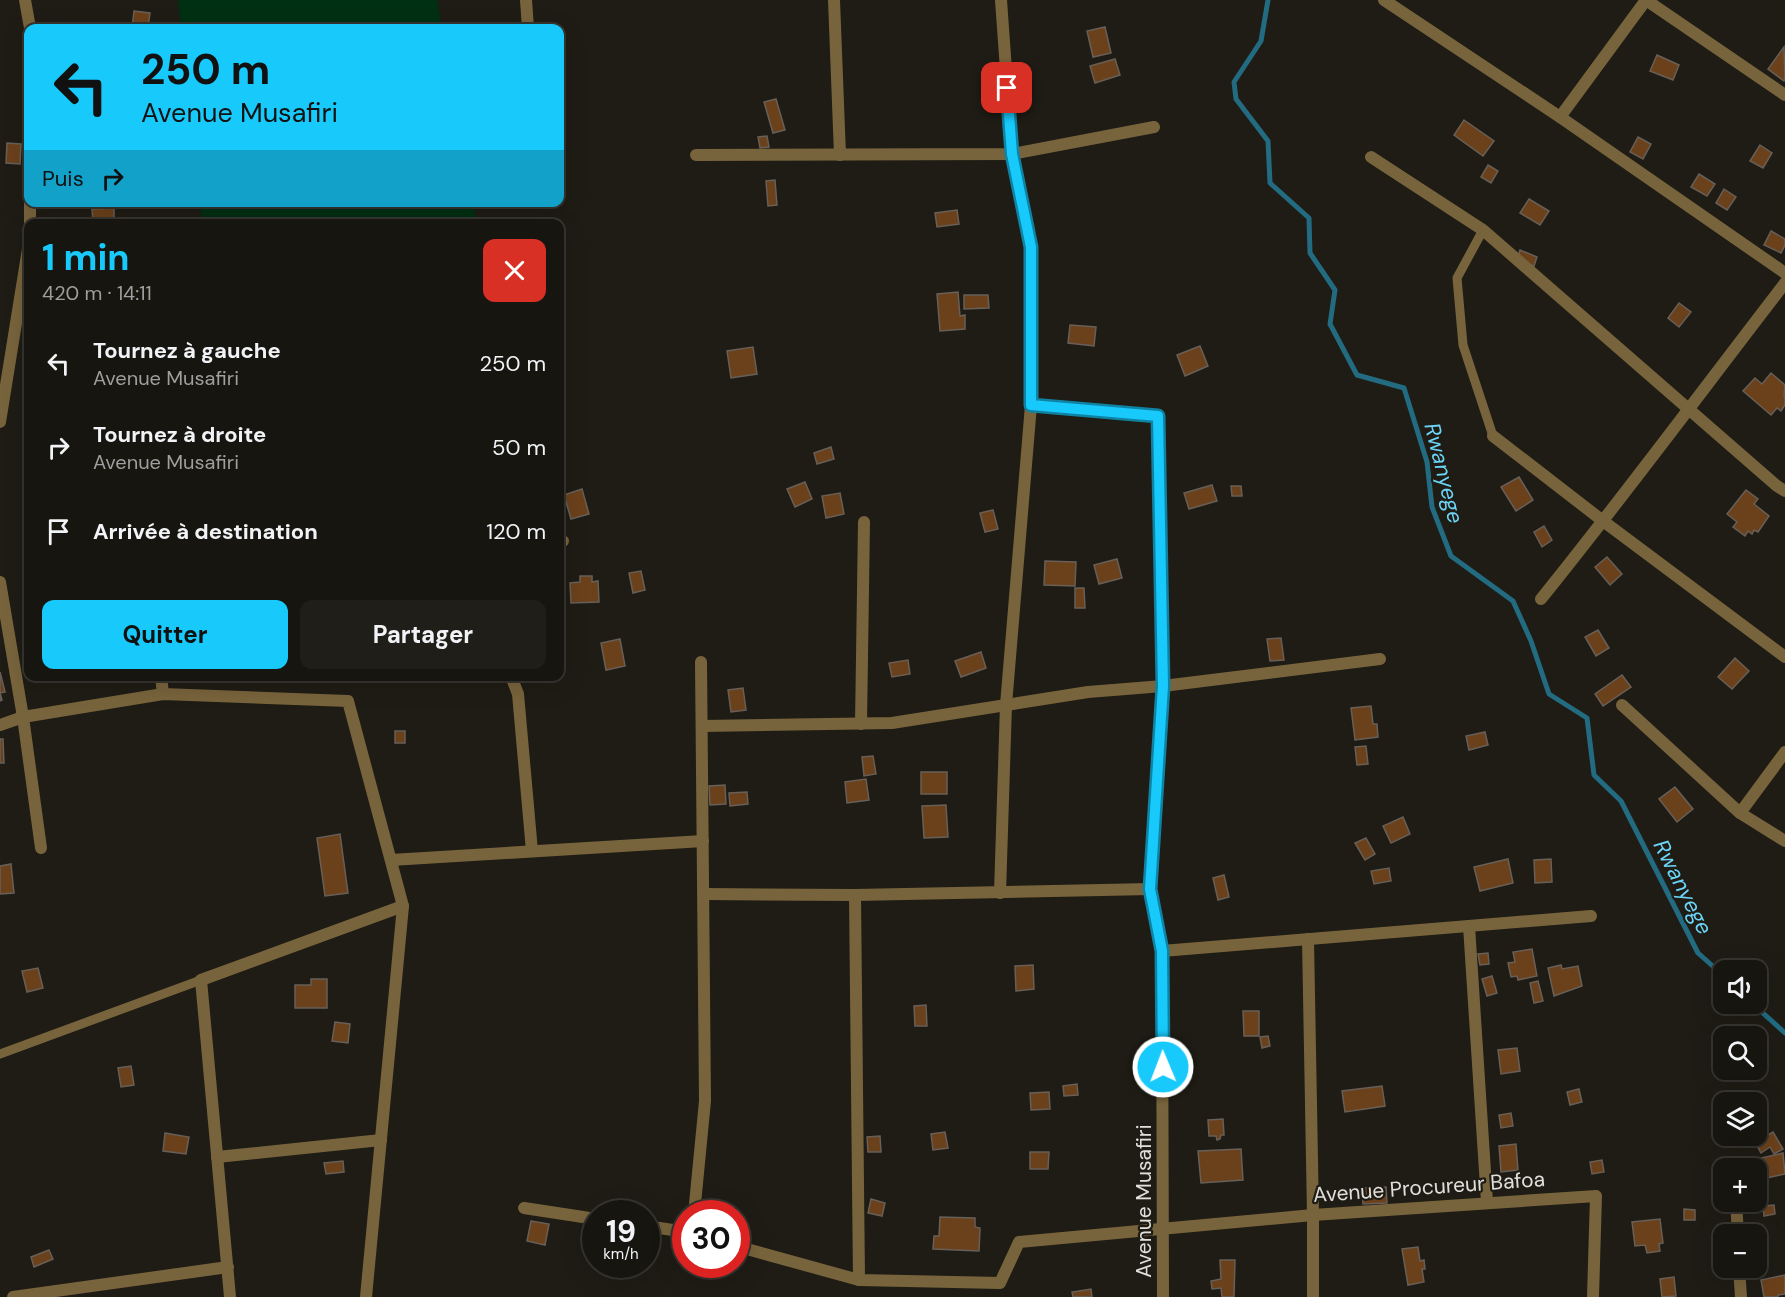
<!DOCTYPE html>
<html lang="fr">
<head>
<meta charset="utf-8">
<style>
  :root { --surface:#16150f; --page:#1f1e18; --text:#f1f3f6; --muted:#9e9f9e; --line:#35342f; --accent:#17cafb }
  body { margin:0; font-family:"DM Sans",sans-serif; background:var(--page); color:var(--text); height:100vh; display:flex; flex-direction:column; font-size:22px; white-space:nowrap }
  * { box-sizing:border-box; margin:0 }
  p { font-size:20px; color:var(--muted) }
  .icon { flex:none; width:33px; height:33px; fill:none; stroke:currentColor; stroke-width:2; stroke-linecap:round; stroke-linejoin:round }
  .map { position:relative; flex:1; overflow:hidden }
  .panel { position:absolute; left:24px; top:219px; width:540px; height:462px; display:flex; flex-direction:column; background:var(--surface); border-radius:12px; box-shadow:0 6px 24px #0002,0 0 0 2px var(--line) }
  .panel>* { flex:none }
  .guide { position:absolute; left:24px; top:24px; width:540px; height:183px; border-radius:12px; box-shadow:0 6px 24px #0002,0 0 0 2px var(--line); background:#17cafb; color:#111; overflow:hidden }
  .tools { position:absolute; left:1713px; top:960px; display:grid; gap:12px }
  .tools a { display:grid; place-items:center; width:54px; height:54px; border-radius:12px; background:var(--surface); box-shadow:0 6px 24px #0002,0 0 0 2px var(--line); font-size:30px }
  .speed { position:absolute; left:582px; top:1200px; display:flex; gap:12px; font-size:30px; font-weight:700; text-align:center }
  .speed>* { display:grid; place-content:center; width:78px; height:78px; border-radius:50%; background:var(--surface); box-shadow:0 6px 24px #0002,0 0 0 2px var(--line); line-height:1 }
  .speed small { font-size:15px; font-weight:400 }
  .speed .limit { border:9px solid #d22; background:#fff; color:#111 }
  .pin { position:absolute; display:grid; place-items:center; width:51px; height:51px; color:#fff; margin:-26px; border-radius:12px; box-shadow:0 3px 9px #0006 }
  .me { position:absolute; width:66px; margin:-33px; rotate:359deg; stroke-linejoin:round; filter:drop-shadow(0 0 4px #0008) }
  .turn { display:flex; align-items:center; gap:21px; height:126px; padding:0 18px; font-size:27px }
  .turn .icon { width:78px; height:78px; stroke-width:2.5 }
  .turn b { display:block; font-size:42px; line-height:51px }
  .then { display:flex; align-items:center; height:57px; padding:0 18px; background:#0003; gap:12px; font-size:22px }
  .round { display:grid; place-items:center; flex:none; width:63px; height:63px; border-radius:12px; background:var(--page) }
  .headline { display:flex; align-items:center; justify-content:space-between; height:102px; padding:0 18px }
  h1 { font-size:36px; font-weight:700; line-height:45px; color:var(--accent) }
  .primary-button { display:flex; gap:12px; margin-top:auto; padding:12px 18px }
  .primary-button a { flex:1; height:69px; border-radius:12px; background:var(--accent); color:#111; font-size:24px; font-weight:700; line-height:69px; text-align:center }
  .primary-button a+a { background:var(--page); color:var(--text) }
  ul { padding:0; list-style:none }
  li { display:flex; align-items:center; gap:18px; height:84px; padding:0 18px }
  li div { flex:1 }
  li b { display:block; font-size:22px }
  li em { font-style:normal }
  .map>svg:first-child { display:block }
  .green { fill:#003013 }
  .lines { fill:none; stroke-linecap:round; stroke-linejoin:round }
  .stream { stroke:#226b81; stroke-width:5 }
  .building { fill:#6b411b; stroke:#675f58; stroke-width:1.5 }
  .service { stroke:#78643c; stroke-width:9 }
  .minor { stroke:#78643c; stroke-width:12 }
  .route-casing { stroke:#0f83a3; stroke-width:15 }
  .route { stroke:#17cafb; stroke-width:10 }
  .labels { text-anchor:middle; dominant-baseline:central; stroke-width:4.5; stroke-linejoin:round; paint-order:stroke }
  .street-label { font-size:21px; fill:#e0dfd9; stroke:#1e1c14 }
  .water-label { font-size:22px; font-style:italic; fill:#6cd4f7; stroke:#1e1c14 }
</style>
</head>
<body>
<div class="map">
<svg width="1785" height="1297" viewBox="0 0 1785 1297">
  <rect width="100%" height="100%" fill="#1e1c14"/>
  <g class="green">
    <path d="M178 0H437L442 28H181Z"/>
    <path d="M200 203H473L477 223H202Z"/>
  </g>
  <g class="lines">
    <g class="stream">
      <path d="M1268 0 1261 41 1234 82 1236 99 1268 141 1270 183 1309 218 1310 253 1335 290 1330 324 1357 375 1404 388 1427 462 1432 507 1451 556 1513 601 1531 641 1549 694 1587 718 1594 775 1621 801 1698 953 1724 976"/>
      <path d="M1753 1004 1785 1033"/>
    </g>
  </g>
  <g class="building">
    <path d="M134 11 150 13 148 28H132Z"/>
    <path d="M1105 27 1111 53 1093 57 1087 31Z"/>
    <path d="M1784 47 1785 80 1784 81 1768 69Z"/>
    <path d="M1657 55 1679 65 1673 80 1650 71Z"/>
    <path d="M1115 59 1120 75 1095 83 1090 66Z"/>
    <path d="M776 99 785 130 773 133 764 102Z"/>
    <path d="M1464 120 1494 141 1483 156 1454 135Z"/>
    <path d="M767 136 769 147 760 148 758 137Z"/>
    <path d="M1638 137 1651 144 1643 159 1630 152Z"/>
    <path d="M7 143 21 144 20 164 6 163Z"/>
    <path d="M1760 145 1772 153 1763 168 1750 161Z"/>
    <path d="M1488 165 1498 171 1491 183 1481 177Z"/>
    <path d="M1699 174 1715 184 1707 196 1691 187Z"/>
    <path d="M775 180 777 205 768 206 766 181Z"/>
    <path d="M1724 189 1736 197 1727 210 1716 203Z"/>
    <path d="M1529 199 1549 211 1540 225 1520 213Z"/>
    <path d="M114 208V224H93L92 209Z"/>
    <path d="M957 210 959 224 937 227 935 213Z"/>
    <path d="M1771 231 1785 239V245L1781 253 1764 245Z"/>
    <path d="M1520 250 1537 257 1534 266 1517 260Z"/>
    <path d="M958 292 960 316 965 315V329L940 331 937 294Z"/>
    <path d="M964 295H988L989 308 964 309Z"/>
    <path d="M1679 303 1691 312 1679 327 1668 318Z"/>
    <path d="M1070 325 1096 327 1094 346 1068 343Z"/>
    <path d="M1200 346 1208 366 1185 376 1177 355Z"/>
    <path d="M753 347 757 374 731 378 727 351Z"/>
    <path d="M1771 373 1785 385 1784 396 1785 397V405L1781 411 1777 408 1771 415 1743 391 1755 378 1762 384Z"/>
    <path d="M831 447 834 459 817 464 814 453Z"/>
    <path d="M1519 477 1533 500 1516 511 1501 487Z"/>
    <path d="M805 482 812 499 795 507 787 489Z"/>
    <path d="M1212 485 1217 501 1189 509 1184 493Z"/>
    <path d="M1231 486H1241L1242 496H1232Z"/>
    <path d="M582 489 589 514 571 519 564 495Z"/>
    <path d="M1746 490 1758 499 1754 504 1769 516 1758 532 1754 530 1752 534 1748 531 1745 536 1733 527 1737 522 1727 514Z"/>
    <path d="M840 493 844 514 826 518 822 496Z"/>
    <path d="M993 510 998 529 985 532 980 513Z"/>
    <path d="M1544 526 1552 540 1542 547 1534 532Z"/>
    <path d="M1607 557 1622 574 1610 585 1595 567Z"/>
    <path d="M1117 559 1122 578 1099 584 1094 565Z"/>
    <path d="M1045 561 1076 562 1075 586 1044 585Z"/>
    <path d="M641 571 645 590 633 593 629 573Z"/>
    <path d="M580 576H592V582L598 581 599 602 571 603 570 583 580 582Z"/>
    <path d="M1075 588H1084L1085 608H1075Z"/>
    <path d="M1598 630 1609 648 1596 656 1585 637Z"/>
    <path d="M1281 638 1284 660 1270 661 1267 639Z"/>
    <path d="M620 639 625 666 606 670 601 643Z"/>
    <path d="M981 652 986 668 961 677 955 661Z"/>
    <path d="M1735 658 1749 671 1732 689 1718 677Z"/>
    <path d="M908 660 910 674 892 677 889 663Z"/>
    <path d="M0 672 5 692 0 693 2 700 0 701Z"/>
    <path d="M1622 675 1631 687 1603 706 1595 694Z"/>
    <path d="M743 688 746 710 731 712 728 690Z"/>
    <path d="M1371 706 1373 724H1377L1378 737 1355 740 1351 708Z"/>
    <rect x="395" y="731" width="10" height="12"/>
    <path d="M1485 732 1488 745 1469 750 1466 736Z"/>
    <path d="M0 739H3L4 763H0Z"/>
    <path d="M1366 746 1368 764 1357 765 1355 747Z"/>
    <path d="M873 756 876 774 864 776 862 757Z"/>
    <rect x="921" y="772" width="26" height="22"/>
    <path d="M866 779 869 800 847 803 845 782Z"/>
    <path d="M725 785 726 804 710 805 709 786Z"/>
    <path d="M1675 787 1693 809 1677 822 1659 799Z"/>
    <path d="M747 792 748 804 730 806 729 793Z"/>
    <path d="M946 805 948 837 924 838 922 806Z"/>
    <path d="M1403 817 1410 834 1391 843 1383 826Z"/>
    <path d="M340 834 348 893 325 896 317 838Z"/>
    <path d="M1366 838 1375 854 1365 860 1355 843Z"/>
    <path d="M1508 859 1513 883 1480 891 1474 867Z"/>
    <path d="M1551 859 1552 882 1535 883 1534 860Z"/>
    <path d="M11 864 14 893 0 894V866Z"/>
    <path d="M1389 868 1391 881 1374 884 1371 871Z"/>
    <path d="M1224 875 1229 897 1218 900 1213 878Z"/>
    <path d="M1532 949 1537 976 1518 980 1517 976 1511 977 1508 963 1515 962 1513 952Z"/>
    <path d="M1488 953 1489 964 1480 965 1478 954Z"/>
    <path d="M1033 965 1034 989 1016 991 1015 966Z"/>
    <path d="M1561 965 1562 969 1578 966 1582 986 1554 996 1548 968Z"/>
    <path d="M38 968 43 988 27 992 22 971Z"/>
    <path d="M1492 976 1497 993 1487 996 1482 979Z"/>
    <path d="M311 979H327V1008H295V985H311Z"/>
    <path d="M1538 981 1543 1001 1534 1003 1530 983Z"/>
    <path d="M926 1005 927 1026H915L914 1006Z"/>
    <path d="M1243 1011H1259V1036H1244Z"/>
    <path d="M335 1022 350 1024 348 1043 332 1041Z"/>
    <path d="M1268 1036 1270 1046 1262 1048 1260 1037Z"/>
    <path d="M1517 1048 1520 1071 1501 1074 1498 1050Z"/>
    <path d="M131 1066 134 1085 121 1087 118 1068Z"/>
    <path d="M1077 1084 1078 1095 1064 1096 1063 1086Z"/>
    <path d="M1382 1086 1385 1106 1345 1112 1342 1091Z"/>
    <path d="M1579 1089 1582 1102 1570 1105 1567 1092Z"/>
    <path d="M1049 1092 1050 1109 1031 1110 1030 1093Z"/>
    <path d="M1511 1113 1513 1126 1501 1128 1499 1115Z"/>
    <path d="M1223 1119 1224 1135H1221L1220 1139 1217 1140 1216 1136H1209L1208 1120Z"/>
    <path d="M945 1132 948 1148 933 1150 931 1134Z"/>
    <path d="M1773 1132 1783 1149 1774 1154 1770 1147 1761 1153 1755 1142Z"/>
    <path d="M165 1133 189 1137 186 1154 163 1151Z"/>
    <path d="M880 1136 881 1152H868L867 1137Z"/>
    <path d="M1516 1144 1518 1170 1501 1172 1499 1146Z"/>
    <path d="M1241 1149 1243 1180 1201 1183 1198 1151Z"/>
    <path d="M1030 1152H1049L1048 1169H1030Z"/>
    <path d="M1783 1153 1785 1174 1762 1179 1757 1159Z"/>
    <path d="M1602 1160 1604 1172 1592 1174 1590 1162Z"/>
    <path d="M343 1161 344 1172 326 1174 324 1163Z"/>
    <path d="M1386 1187 1387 1203 1363 1204 1362 1188Z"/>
    <path d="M871 1199 885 1203 882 1216 868 1213Z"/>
    <path d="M1774 1205 1775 1214 1764 1216 1763 1206Z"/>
    <path d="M1684 1209 1695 1210V1220H1684Z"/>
    <path d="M940 1217 975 1218V1227L980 1228 979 1251 933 1249 934 1236H939Z"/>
    <path d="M1660 1219 1663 1243 1659 1244 1660 1251 1647 1253 1645 1245 1635 1246 1632 1222Z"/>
    <path d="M531 1221 549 1224 545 1245 527 1241Z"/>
    <path d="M1418 1247 1420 1261 1424 1260 1425 1269H1422L1424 1282 1408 1285 1402 1249Z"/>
    <path d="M49 1250 53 1259 34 1267 31 1257Z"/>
    <path d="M1220 1260H1235L1234 1297H1222L1221 1288 1212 1289 1211 1281 1221 1279Z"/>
    <path d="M1785 1275V1294L1778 1295V1297H1764L1761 1280Z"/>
    <path d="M1674 1277 1676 1296 1662 1297 1660 1279Z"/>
    <path d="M1091 1289 1092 1297H1073L1072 1292Z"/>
  </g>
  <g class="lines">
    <g class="service">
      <path d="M1483 230 1457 278 1463 345 1493 436"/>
      <path d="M0 1054 201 980"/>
    </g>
    <g class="minor">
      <path d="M25 0 30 28"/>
      <path d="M526 0 528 28"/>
      <path d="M834 0 840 155"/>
      <path d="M1001 0 1012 154 1031 247V405L1158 416 1163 686 1151 889 1162 951 1163 1297"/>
      <path d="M1384 0 1560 117 1785 273"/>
      <path d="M1646 0 1785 95"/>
      <path d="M1560 117 1646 0"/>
      <path d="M696 155 1012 154 1154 127"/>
      <path d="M1371 157 1483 230 1777 486 1785 491"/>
      <path d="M30 224V202"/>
      <path d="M0 422 28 249"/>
      <path d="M1493 436 1603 521 1785 657"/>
      <path d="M560 542 563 541"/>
      <path d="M0 582 23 717 41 848"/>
      <path d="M1541 599C1625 495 1704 388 1785 283"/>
      <path d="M161 676 163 694"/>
      <path d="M511 676 518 694 532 851"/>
      <path d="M1622 705 1740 813 1785 841"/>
      <path d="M861 724 864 522"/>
      <path d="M0 725 23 717 163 694 348 701 403 906 366 1297"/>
      <path d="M702 726 892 723 1088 692 1163 686 1380 659"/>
      <path d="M1740 813 1785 752"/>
      <path d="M391 860 703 841"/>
      <path d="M1000 893 1006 705 1031 405"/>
      <path d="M704 894 855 895 1151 889"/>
      <path d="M855 895 859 1280"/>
      <path d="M1469 926 1487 1202"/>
      <path d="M1308 939 1313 1215V1297"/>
      <path d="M1162 951 1591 916"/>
      <path d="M217 1157 381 1140"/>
      <path d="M1736 1202 1738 1234"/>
      <path d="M524 1208 596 1219"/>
      <path d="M694 1214 705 1101 701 662"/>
      <path d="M646 1226 686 1232"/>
      <path d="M736 1246 859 1280 1000 1283 1019 1242 1313 1215 1596 1196 1593 1297"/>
      <path d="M1739 1268 1741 1297"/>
      <path d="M13 1297 228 1267"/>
      <path d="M230 1297 201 980 403 906"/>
    </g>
  </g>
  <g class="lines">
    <defs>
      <path id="route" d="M1007 88 1012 154 1031 247V405L1158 416 1163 686 1150 889 1162 951 1163 1067"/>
    </defs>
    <use href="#route" class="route-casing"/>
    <use href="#route" class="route"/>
  </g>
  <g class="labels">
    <g class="street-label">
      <text transform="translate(1429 1187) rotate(-4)">Avenue Procureur Bafoa</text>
      <text transform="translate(1144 1201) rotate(-90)">Avenue Musafiri</text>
    </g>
    <g class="water-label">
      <text transform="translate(1444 473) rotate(76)">Rwanyege</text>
      <text transform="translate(1683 887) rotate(63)">Rwanyege</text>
    </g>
  </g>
</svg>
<div class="tools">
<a><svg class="icon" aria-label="sound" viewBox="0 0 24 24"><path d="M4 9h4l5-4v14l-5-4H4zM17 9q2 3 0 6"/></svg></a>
<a><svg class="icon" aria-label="search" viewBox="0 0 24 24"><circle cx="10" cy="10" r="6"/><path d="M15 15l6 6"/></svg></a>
<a><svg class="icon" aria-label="layers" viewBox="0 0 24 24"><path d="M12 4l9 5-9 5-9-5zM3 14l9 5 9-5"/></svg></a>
<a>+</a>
<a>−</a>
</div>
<div class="speed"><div>19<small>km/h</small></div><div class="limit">30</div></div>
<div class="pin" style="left:1007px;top:88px;background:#d93025"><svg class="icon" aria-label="arrive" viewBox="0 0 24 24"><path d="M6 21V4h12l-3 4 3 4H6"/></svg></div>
<svg class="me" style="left:1163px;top:1067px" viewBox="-20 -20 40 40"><circle r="17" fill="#17cafb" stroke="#fff" stroke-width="3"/><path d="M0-11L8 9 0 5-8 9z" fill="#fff"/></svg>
<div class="guide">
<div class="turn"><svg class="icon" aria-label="left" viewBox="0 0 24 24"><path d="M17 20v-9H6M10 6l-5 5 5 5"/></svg><div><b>250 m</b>Avenue Musafiri</div></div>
<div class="then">Puis<svg class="icon" aria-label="right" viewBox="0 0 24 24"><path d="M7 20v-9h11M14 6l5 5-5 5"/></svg></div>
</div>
<section class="panel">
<div class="headline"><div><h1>1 min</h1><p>420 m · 14:11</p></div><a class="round" style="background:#d93025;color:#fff"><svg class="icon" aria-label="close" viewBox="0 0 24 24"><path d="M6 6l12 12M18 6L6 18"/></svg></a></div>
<ul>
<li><svg class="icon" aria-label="left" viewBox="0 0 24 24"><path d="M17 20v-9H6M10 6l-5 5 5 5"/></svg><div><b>Tournez à gauche</b><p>Avenue Musafiri</p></div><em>250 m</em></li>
<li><svg class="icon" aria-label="right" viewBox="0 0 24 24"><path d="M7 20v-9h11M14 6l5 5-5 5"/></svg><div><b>Tournez à droite</b><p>Avenue Musafiri</p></div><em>50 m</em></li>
<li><svg class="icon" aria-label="arrive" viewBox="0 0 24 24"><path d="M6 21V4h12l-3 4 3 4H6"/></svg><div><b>Arrivée à destination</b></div><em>120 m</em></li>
</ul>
<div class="primary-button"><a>Quitter</a><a>Partager</a></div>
</section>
</div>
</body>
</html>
